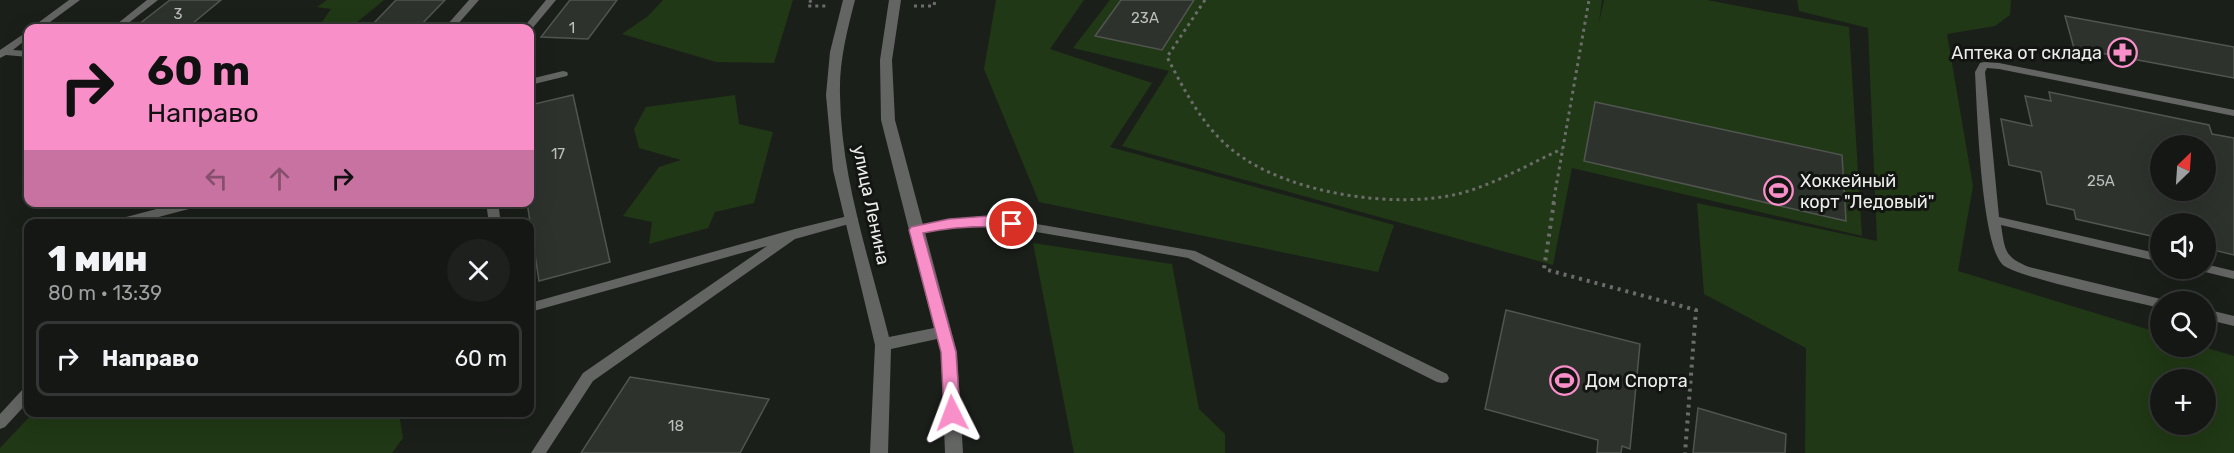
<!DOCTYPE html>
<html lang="ru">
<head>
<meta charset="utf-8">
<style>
  :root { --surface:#141714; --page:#1d201d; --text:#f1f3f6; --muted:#9d9fa0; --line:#333634 }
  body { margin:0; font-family:Rubik,sans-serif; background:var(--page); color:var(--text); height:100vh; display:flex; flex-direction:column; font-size:22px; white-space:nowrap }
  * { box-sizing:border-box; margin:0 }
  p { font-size:20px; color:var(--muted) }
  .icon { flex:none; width:33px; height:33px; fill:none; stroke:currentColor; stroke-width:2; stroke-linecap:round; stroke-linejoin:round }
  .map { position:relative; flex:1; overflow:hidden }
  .sheet { position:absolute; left:24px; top:219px; width:510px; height:198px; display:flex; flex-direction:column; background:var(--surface); border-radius:12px; box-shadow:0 6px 24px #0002,0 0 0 2px var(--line) }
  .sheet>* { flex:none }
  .banner { position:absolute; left:24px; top:24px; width:510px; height:183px; border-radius:12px; box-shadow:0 6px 24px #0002,0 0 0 2px var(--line); background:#f98fc9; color:#111; overflow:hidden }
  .needle { width:39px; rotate:25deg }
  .buttons { position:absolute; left:2150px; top:135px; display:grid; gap:12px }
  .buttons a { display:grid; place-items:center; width:66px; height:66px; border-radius:50%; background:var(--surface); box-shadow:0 6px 24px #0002,0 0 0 2px var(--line); font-size:30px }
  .pin { position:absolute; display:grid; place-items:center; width:51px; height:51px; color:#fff; margin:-26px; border:3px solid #fff; border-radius:50%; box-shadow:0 2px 6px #0007 }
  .me { position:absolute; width:66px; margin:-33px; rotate:357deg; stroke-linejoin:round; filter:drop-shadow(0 0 4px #0008) }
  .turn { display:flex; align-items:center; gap:21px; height:126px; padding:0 24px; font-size:27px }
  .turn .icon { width:78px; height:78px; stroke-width:2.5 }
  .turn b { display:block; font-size:42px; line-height:51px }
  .lanes { display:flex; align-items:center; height:57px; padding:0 24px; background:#0003; justify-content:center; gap:30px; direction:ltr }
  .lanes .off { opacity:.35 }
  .round { display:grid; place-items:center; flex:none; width:63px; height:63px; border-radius:32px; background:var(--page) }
  .head { display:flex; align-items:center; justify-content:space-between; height:102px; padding:0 24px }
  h1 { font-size:36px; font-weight:800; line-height:45px }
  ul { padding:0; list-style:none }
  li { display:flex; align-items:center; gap:18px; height:75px; margin:0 12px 9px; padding:0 12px; border:3px solid var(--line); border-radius:12px }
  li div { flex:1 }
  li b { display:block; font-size:22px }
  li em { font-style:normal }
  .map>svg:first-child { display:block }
  .green { fill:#203815; fill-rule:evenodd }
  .building { fill:#2e322d; stroke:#51554f; stroke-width:1.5; fill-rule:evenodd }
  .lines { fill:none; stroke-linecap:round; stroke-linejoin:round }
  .path-far1 { stroke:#6a6d69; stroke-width:3; stroke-dasharray:3 4; stroke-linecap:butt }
  .path { stroke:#6a6d69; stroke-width:4; stroke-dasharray:3 5; stroke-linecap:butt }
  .service { fill:#636563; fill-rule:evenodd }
  .tertiary { fill:#636563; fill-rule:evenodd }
  .route { fill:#f98fc9; stroke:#a25d83; stroke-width:1.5 }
  .labels { text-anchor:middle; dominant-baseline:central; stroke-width:6; stroke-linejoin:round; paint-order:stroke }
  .number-label { font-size:15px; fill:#bcbfbb }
  .poi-label { font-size:18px; fill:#ebeeea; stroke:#121511; text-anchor:start }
  .street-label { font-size:18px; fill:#ebeeea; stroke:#121511 }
</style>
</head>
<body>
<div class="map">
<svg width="2234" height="453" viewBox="0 0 2234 453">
  <rect width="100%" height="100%" fill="#1b1f1a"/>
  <g class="green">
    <path d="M327 0H384L350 28H318L331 9 317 7Z"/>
    <path d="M663 0H793L774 63 716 62 622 34 648 16Z"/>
    <path d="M996 0H1084L1050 49 1152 83 1110 147 1394 225 1378 272 1039 202 984 69Z"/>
    <path d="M1110 0H1602L1599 23 1604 0H1707L1849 27 1862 236 1572 168 1553 265 1122 146 1169 71 1073 48Z"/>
    <path d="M1797 0H2011L2010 15 1995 26 1947 34 1973 186 1958 271 2160 333V346L2204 347 2234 356V453H1805L1806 348 1704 294 1697 203 1877 241 1868 28 1799 11ZM2160 380H2205V424H2160Z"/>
    <path d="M735 95 739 124 773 132 754 203 715 212 708 228 649 244 652 222 623 216 659 167 681 160 639 148 634 129 646 107Z"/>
    <path d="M1033 243 1172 264 1199 409 1225 434V453H1074Z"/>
    <path d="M34 412 399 413 403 438 392 453H0V448Z"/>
  </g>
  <g class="building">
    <path d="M170 0H221L187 28H134Z"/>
    <path d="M396 0H445L418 28 371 26Z"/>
    <path d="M570 0H617L588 39 541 37Z"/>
    <path d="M1121 0H1194L1162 50 1095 36Z"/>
    <path d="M2065 16 2234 47V78L2074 48Z"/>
    <path d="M2049 92 2209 125 2212 134 2234 138V255L2205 248V224H2160V238L2076 219 2074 210 2047 204 2041 172 2009 165 2001 119 2032 126 2025 96 2051 101ZM2160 146H2205V190H2160Z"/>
    <path d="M573 95 610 262 539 281 527 202H530V105Z"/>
    <path d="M1595 102 1842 155 1846 221 1584 161Z"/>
    <path d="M1506 310 1640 344 1630 449 1622 446 1621 453H1597L1598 440 1485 409Z"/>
    <path d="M630 377 769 399 740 453H581Z"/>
    <path d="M1698 408 1786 434 1785 453H1693Z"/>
  </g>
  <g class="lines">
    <g class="path-far1">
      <path d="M811 0 808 6H828"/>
      <path d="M1205 0 1167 57C1185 91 1203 128 1235 152 1289 194 1397 210 1462 193 1497 183 1529 164 1562 149"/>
      <path d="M914 6H934L935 0"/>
      <path d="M1553 204 1589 0"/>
    </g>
    <path class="path" d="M1554 202 1544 269 1696 310 1685 453"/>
    <g class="service">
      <path d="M69 0H80L42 28H31Z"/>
      <path d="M147 0H158L122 28H112Z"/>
      <path d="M469 0H479L458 24 496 25 501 28H446L447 25Z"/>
      <path d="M546 0H556L531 30 523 28Z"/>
      <path d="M28 31V38L13 50 28 51V57L6 55 0 58V50Z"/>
      <path d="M1984 62 1999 63 2234 110V116L1999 69 1987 68 1985 72 1999 217 2160 254V262L2001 225C2005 250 2004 257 2029 267L2165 300 2166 302H2160V308C2136 302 2013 277 2002 264 1981 241 1977 109 1975 72L1980 63Z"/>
      <path d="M563 71 567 72 568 74 567 76 530 85V79Z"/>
      <path d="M183 202H206L204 205 132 224H109L111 221Z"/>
      <path d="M486 202H498L501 224H489Z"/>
      <path d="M852 215 856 216 858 219 856 222 795 239 593 381 546 453H531L583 373 767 246 530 312V303L795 229Z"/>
      <path d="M989 216 1195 251 1447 374 1449 378 1447 382 1442 383 1437 382 1188 258 989 224 949 227 916 234 910 230 912 227 949 219Z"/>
      <path d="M2205 264 2234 271V279L2201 271 2199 268H2205Z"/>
      <path d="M2205 309 2234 316V326L2205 319Z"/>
      <path d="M28 388V402L5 427 0 429V414L23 389Z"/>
    </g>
    <path class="tertiary" d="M843 0H855C847 31 839 62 840 95 841 177 869 258 889 337L934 328 881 120 880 60 889 0H901L892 60 895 120 957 352 963 453H945L941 352 937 339 891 349 888 453H870L875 345 833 170 826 95 830 52Z"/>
  </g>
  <path class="route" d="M989 216 1016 221 1018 224 1012 229C981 224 953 227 923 233L956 352 960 413 952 419 944 413 941 352 909 230 911 227 949 219Z"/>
  <defs>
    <symbol id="pharmacy-ring" viewBox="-11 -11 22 22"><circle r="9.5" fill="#121511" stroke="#f98fc9" stroke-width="1.5"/><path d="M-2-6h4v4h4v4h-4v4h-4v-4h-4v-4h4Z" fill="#f98fc9"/></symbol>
    <symbol id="stadium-ring" viewBox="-11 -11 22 22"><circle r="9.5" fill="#121511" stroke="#f98fc9" stroke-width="1.5"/><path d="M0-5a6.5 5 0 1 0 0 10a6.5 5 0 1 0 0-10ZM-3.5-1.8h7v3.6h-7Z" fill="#f98fc9"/></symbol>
  </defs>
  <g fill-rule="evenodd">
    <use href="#pharmacy-ring" x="2106" y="36" width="33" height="33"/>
    <use href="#stadium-ring" x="1762" y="174" width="33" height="33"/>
    <use href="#stadium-ring" x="1548" y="364" width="33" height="33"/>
  </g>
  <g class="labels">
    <g class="number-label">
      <text x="178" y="14">3</text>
      <text x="1145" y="18">23А</text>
      <text x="572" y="28">1</text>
      <text x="558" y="154">17</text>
      <text x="2101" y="181">25А</text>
      <text x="676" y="426">18</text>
    </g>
    <g class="poi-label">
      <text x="2102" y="53" text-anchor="end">Аптека от склада</text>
      <text x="1800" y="181">Хоккейный<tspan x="1800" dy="21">корт "Ледовый"</tspan></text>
      <text x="1585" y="381">Дом Спорта</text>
    </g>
    <g class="street-label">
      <text transform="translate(871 205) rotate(78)">улица Ленина</text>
    </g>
  </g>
</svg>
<div class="buttons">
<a><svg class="needle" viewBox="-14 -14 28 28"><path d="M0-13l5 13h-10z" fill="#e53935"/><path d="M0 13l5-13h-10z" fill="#9d9fa0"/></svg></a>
<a><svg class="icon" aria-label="sound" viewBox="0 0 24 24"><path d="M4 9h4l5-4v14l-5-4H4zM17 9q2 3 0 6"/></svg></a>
<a><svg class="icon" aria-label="search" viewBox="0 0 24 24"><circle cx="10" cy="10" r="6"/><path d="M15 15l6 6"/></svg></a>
<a>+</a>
</div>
<div class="pin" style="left:1012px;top:224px;background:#d93025"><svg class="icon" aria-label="arrive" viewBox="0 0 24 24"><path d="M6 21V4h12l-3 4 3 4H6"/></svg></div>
<svg class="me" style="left:952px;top:413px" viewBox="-20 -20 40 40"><path d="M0-17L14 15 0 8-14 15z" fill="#f98fc9" stroke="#fff" stroke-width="4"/></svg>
<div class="banner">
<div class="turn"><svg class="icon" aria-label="right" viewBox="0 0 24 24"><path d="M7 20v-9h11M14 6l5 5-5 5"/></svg><div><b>60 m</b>Направо</div></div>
<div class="lanes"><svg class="icon off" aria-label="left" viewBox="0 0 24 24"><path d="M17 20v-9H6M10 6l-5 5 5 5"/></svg><svg class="icon off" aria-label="ahead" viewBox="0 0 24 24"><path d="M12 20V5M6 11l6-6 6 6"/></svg><svg class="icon" aria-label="right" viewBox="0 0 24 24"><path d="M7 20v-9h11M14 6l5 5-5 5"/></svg></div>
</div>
<section class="sheet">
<div class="head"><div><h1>1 мин</h1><p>80 m · 13:39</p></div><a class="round"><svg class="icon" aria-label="close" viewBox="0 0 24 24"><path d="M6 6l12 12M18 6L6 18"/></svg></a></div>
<ul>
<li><svg class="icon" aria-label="right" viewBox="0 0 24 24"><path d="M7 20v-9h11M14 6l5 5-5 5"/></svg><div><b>Направо</b></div><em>60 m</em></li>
</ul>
</section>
</div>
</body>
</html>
